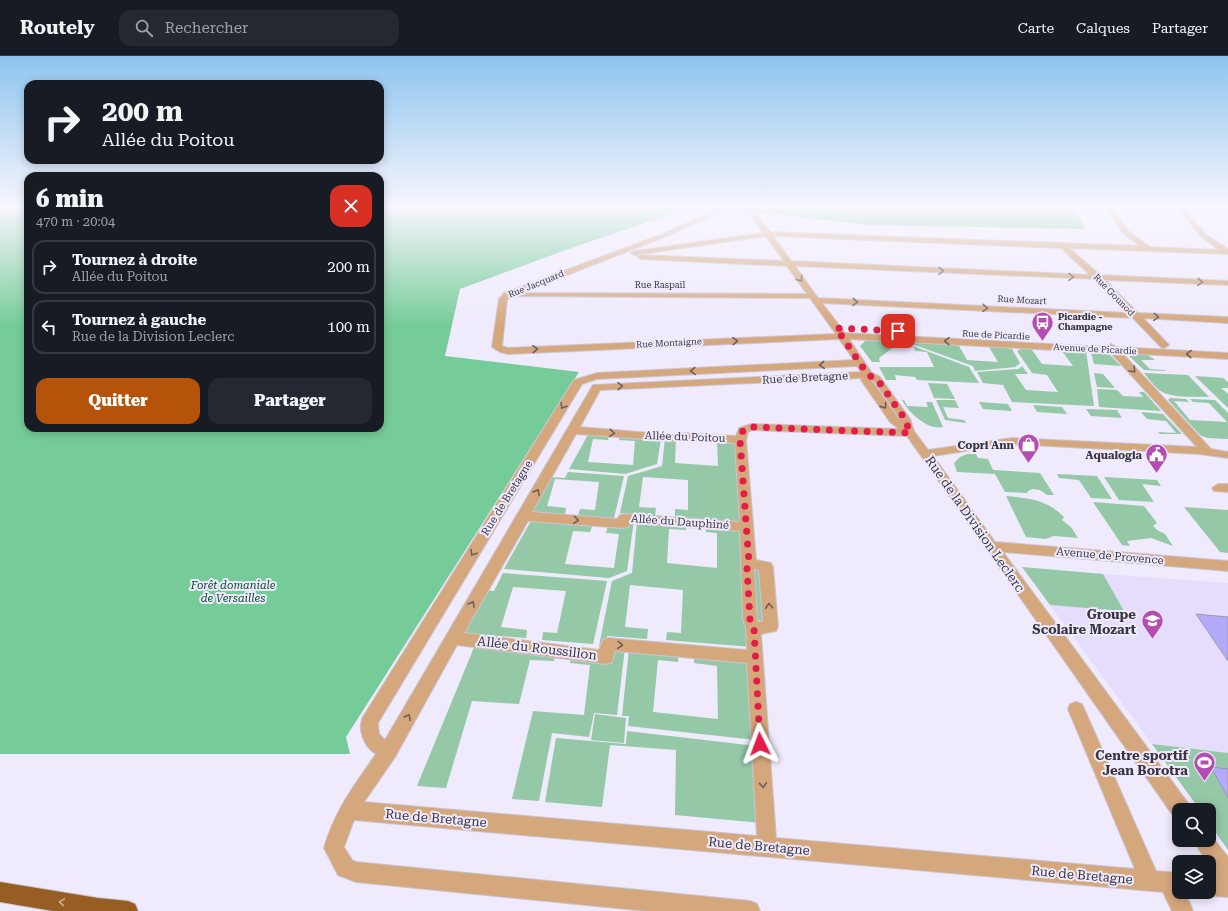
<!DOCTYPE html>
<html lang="fr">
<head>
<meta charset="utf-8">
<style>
  :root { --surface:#171b24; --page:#242831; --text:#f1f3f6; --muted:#9ea1a6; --line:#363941; --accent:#b45309 }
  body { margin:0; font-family:"Roboto Serif",serif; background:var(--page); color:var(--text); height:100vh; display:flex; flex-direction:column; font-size:15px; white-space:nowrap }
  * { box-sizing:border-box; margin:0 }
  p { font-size:13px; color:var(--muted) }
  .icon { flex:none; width:22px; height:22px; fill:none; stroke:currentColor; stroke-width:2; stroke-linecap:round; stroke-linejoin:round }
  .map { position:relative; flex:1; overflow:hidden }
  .side { position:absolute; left:24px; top:116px; width:360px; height:260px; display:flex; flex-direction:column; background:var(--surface); border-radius:12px; box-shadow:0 2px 10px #0003 }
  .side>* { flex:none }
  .hud { position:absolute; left:24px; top:24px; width:360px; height:84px; border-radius:12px; box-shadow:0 2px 10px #0003; background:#171b24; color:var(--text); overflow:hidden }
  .buttons { position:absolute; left:1172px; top:747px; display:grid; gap:8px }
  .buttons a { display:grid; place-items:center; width:44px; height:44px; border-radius:8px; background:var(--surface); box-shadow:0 2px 10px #0003; font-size:20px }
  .pin { position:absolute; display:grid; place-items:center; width:34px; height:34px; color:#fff; margin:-17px; border-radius:8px; box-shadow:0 2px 6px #0006 }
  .me { position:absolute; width:44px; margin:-22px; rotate:357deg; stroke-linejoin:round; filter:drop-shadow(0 0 3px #0008) }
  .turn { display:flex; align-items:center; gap:14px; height:84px; padding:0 12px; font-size:18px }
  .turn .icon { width:52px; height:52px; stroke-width:2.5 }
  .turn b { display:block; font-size:28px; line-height:34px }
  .round { display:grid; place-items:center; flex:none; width:42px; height:42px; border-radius:12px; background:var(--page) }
  .overview { display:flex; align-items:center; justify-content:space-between; height:68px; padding:0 12px }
  h1 { font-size:24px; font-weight:800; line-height:30px }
  .cta { display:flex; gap:8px; margin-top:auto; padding:8px 12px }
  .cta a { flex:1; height:46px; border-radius:12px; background:var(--accent); color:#fff; font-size:16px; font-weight:800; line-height:46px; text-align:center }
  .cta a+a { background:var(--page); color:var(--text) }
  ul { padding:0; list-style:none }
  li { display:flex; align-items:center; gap:12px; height:54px; margin:0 8px 6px; padding:0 4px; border:2px solid var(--line); border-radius:12px }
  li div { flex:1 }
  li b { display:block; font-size:15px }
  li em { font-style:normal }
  header { display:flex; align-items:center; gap:24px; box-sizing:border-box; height:56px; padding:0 20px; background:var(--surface); border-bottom:1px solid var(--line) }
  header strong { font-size:19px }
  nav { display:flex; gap:22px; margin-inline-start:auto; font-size:14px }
  .search { width:280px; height:36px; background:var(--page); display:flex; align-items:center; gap:10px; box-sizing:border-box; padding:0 14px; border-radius:12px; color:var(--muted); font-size:15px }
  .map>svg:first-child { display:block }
  .built { fill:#e5ddfb }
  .green { fill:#94c8a7 }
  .forest { fill:#76cc99 }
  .building { fill:#b3aaf9; stroke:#9a98b5 }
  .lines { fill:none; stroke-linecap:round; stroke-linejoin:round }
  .street-casing { stroke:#cbc6d7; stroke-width:2 }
  .highway-casing { stroke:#cbc6d7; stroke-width:2 }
  .street { fill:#d5a77d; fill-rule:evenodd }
  .highway { fill:#965e22; fill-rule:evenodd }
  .oneway { stroke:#705e57 }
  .oneway2 { stroke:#cbb2a5 }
  .route { stroke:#e11d48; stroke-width:7; stroke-dasharray:0 12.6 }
  .labels { text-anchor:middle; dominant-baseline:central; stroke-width:4; stroke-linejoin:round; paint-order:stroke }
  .far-street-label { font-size:9px; fill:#393642; stroke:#efeafc }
  .far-poi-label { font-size:9px; font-weight:bold; fill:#393642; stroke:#efeafc; text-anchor:start }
  .street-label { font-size:11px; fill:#393642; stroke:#efeafc }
  .poi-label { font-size:11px; font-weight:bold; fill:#393642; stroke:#efeafc; text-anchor:end }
  .park-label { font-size:11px; font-style:italic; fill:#074d2d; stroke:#efeafc }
  .near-street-label { font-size:13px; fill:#393642; stroke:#efeafc }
  .near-poi-label { font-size:13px; font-weight:bold; fill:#393642; stroke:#efeafc; text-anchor:end }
</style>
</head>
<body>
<header>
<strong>Routely</strong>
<div class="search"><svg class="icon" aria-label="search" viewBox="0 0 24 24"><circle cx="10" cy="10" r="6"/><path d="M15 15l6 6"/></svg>Rechercher</div>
<nav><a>Carte</a><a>Calques</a><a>Partager</a></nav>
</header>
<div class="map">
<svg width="1228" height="855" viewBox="0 0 1228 855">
  <rect width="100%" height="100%" fill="#efeafc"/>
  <path class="built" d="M1103 518 1228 527V697L1152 688 1050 549 1124 555Z"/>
  <g class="green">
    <path d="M866 284 902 285 879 302 880 306H872L860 290Z"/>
    <path d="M911 286 970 289 959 290 967 304 998 306 989 291 976 289 1008 292 1012 293 1020 307 1015 311 975 315 973 310 912 288Z"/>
    <path d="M913 290 969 311 979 327 917 324 915 321 895 319 896 324H886L879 311H934L927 296 915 295Z"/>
    <path d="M1023 292 1043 293 1044 294H1032L1042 308 1073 310 1062 295 1048 293 1086 295 1094 350 1012 346 1003 329 983 327 977 316 1019 313 1022 310 1028 318H1015L1026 334 1058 336 1047 319 1032 317 1017 295Z"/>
    <path d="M1091 296 1108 297 1121 310 1094 308Z"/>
    <path d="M1128 299H1148L1155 304H1141L1150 313 1164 314 1166 315 1144 314Z"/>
    <path d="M1094 317 1103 318 1115 332 1097 331Z"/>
    <path d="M1144 317 1188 319 1209 341C1195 340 1171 343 1159 334 1154 330 1149 323 1144 317Z"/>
    <path d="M1195 320 1223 322 1228 326V332H1221L1228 338V352Z"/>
    <path d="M928 327 947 328 955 343 934 342Z"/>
    <path d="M1097 333 1117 334 1123 340 1143 341 1139 336H1144L1161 355 1099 351Z"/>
    <path d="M1170 342 1186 343 1189 346 1174 345 1190 364 1227 366 1209 347 1193 346 1190 343 1215 344 1228 357V383L1207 382 1200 379 1168 344Z"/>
    <path d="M902 344H904L907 350 928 351 926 346H932L943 371C928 375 908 356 902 344Z"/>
    <path d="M936 344H955L959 352 943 351 948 362 964 364 966 367 945 364Z"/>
    <path d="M979 346 1008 348 1012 355 983 353Z"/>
    <path d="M1033 349 1062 351 1067 358 1037 356Z"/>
    <path d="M1086 353 1117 354 1122 362 1091 360Z"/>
    <path d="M1141 356 1163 358 1182 378H1160L1158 376 1176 377 1166 365 1147 363Z"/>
    <path d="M589 377 610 378 608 384 593 383 588 406 633 409 635 385 619 384 620 379 661 383 657 408 625 418 569 413Z"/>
    <path d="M691 382V384H676L675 407 718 410 717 386 703 385V383L738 384 744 466 675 461V453L688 454V424L643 421 639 451 656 452 655 460 620 457 628 420 662 410 665 383Z"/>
    <path d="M967 398H976L978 402 988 403 993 414 1040 417 1054 439H1047L1040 434 1033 433 1028 435 1027 437 1005 436 995 418 957 416 954 407 960 401Z"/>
    <path d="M568 416 624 420 614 462 578 460 580 453 595 454 599 426 555 423 547 450 566 452 565 459 530 456 550 421 565 422Z"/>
    <path d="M1057 418 1097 420 1112 443 1091 442 1079 424 1059 422Z"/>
    <path d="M1104 421 1157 424 1161 430 1142 428 1154 446 1119 444Z"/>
    <path d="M1006 440C1028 442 1048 444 1064 461L1062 464 1071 471 1078 482 1054 480 1045 483 1026 481Z"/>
    <path d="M1093 446 1144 450 1157 467 1153 470 1157 474 1165 478 1173 490 1151 482 1127 485 1130 490 1122 489Z"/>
    <path d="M1184 451 1228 454V497L1220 496Z"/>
    <path d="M532 463 593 468 590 476 573 475 565 508 614 512 619 478 606 477 608 469 634 464 627 515 609 522 504 513Z"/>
    <path d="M637 465 686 468V474L669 473 667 507 717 512V477L706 476V469L743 472 751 591 666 584 667 576 681 577 683 534 630 529 625 571 648 573 647 583 607 580 604 591 599 590 612 525 632 517Z"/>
    <path d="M1022 511 1103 518 1124 555 1050 549Z"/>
    <path d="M750 512 762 513 767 565 754 564Z"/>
    <path d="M503 517 607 525 593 588 542 584 543 576 557 577 566 535 513 531 501 571 527 574 526 582 462 577 486 534 494 535Z"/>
    <path d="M475 589 555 598 554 605 530 604 519 648 472 645 446 732 417 730Z"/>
    <path d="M611 591 625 592 617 659 594 657 589 681 552 677 539 745 512 743 533 655 584 659 590 609 570 607 571 600 609 603Z"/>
    <path d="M629 593 679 597 678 606 658 604 653 656 718 663 717 610 694 607V599L751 603 756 684 628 670 629 660H622Z"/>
    <path d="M595 658 626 662 624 687 591 684Z"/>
    <path d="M627 675 756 690 762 767 675 759 676 694 610 689 602 751 545 746 556 682 626 688Z"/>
    <path d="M1152 688 1228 697V794L1209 767V754H1200Z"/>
  </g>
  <g class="forest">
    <path d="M0 150H28V372H380V150H695L574 191 460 233 445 300 579 316 346 681 350 698H0Z"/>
    <path d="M737 150H1072L1085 173 870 169 755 156 749 152Z"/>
  </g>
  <g class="building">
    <path d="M1196 558 1228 561V605Z"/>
    <path d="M1211 711 1228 713V742Z"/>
  </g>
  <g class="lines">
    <defs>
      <g id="street">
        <path d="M718 150H735L753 154 770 176 1140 190 1122 176 1105 150H1111L1127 174 1150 191 1219 194 1202 181 1176 150H1183L1206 179 1228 193V198L1069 192 1100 219 1228 225V229L1105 224 1138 257 1228 261V267L1143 262 1167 287 1169 289 1164 292 1161 291 1133 262 822 247 845 277 1106 291 1111 288 1116 291 1228 297V303L1122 297 1211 393 1228 396V402L1199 398 1012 388 933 400 995 486 1228 505V515L1003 496 1188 747 1190 754H1179V763L1174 761 907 380 752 374 748 376 746 384 756 504 771 507 773 511 778 571 776 575 761 578 776 782 1135 813 1068 653 1070 648 1076 646 1082 648 1156 815 1179 817V836H1185L1193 855H1172L1163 836 354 764 344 791 352 804 356 806 750 845 757 848 760 855H646L356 826 338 819 324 792C335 754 354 730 376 698 364 691 357 673 363 661L574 324 597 317 854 304 839 283 508 298 500 296 492 291 499 243 504 237 663 178 720 152ZM727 153 749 157 763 177 635 195 631 197 635 199 766 180 784 205 641 199 637 201 641 203 787 210 807 238 521 237 667 180ZM773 180 1061 192 1090 219 791 205ZM795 210 1096 223 1128 257 818 242ZM511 240 810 242 836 278 508 292 502 290 507 244ZM849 283 1111 297 1197 391 1012 382 928 394 914 375 910 363 880 321 872 317ZM857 310 861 316 593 329 385 684 379 678 378 667 582 328 597 323ZM862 322 861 324 890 366 899 373 751 368 739 372 736 380 686 377 673 379 580 371 600 334ZM871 324 874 325 900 363 898 362ZM576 378 673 385 686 383 735 387 740 466 624 458 620 459 617 463 532 456ZM528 465 623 472 628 471 630 467 740 475 743 563 746 572 747 594 608 582 603 584 599 594 464 577ZM754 513 759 514 763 565 758 566 757 563ZM457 589 606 608 612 606 615 595 747 607 757 780 364 746 395 701Z"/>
        <path d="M1218 428H1228V436L1214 435 1212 432Z"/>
        <path d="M1209 777 1228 801V841L1209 840 1201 836H1209V820H1217L1209 806H1207L1193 784H1209Z"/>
      </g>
      <path id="highway" d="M0 826 98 842 128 845 135 848 138 855H53L0 846Z"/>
    </defs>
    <use href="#street" class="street-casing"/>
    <use href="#highway" class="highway-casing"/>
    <use href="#street" class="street"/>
    <use href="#highway" class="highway"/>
  </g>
  <defs><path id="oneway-chevron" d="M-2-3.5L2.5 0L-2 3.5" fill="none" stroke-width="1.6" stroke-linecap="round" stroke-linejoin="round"/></defs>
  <g class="oneway">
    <use href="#oneway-chevron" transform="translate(941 215) rotate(3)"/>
    <use href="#oneway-chevron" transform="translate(1071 221) rotate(3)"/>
    <use href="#oneway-chevron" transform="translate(800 223) rotate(54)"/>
    <use href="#oneway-chevron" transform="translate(1200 226) rotate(3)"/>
    <use href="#oneway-chevron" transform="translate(855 246) rotate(3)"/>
    <use href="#oneway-chevron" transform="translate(985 252) rotate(3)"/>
    <use href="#oneway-chevron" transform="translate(1156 261) rotate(3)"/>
    <use href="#oneway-chevron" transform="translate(735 285) rotate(-3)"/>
    <use href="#oneway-chevron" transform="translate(947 285) rotate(-177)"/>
    <use href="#oneway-chevron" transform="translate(535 293) rotate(-3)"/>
    <use href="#oneway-chevron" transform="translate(1189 298) rotate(-177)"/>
    <use href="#oneway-chevron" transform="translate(822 309) rotate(177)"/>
    <use href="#oneway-chevron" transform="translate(1133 314) rotate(47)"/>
    <use href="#oneway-chevron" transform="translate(693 315) rotate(177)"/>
    <use href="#oneway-chevron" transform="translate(620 330) rotate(-3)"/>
    <use href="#oneway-chevron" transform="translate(563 350) rotate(122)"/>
    <use href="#oneway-chevron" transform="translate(884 350) rotate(55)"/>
    <use href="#oneway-chevron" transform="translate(612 377) rotate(5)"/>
    <use href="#oneway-chevron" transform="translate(537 436) rotate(-60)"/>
    <use href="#oneway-chevron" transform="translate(576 464) rotate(5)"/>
    <use href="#oneway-chevron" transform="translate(473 497) rotate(122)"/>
    <use href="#oneway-chevron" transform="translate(472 548) rotate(-60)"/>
    <use href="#oneway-chevron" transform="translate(769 550) rotate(-95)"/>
    <use href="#oneway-chevron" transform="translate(620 589) rotate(5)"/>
    <use href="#oneway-chevron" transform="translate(408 661) rotate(-61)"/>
    <use href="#oneway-chevron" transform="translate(763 729) rotate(86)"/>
  </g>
  <use class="oneway2" href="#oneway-chevron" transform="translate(62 846) rotate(-171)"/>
  <linearGradient id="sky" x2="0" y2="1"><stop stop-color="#8dc4ee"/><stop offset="0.56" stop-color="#f8f6fe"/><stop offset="1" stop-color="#f8f6fe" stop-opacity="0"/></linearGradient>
  <rect width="1228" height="270" fill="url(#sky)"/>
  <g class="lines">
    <path class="route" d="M760 688 754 572 750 563 747 512 749 507 740 384 743 374 751 371 910 377 905 363 877 323 868 319 836 272 898 275"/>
  </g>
  <defs>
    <symbol id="bus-pin" viewBox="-11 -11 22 30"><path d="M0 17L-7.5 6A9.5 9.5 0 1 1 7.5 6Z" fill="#b44db1" stroke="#efeafc"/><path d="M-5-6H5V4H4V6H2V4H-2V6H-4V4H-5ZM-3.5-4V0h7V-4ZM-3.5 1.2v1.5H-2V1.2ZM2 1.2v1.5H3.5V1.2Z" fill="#fff"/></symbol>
    <symbol id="shop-pin" viewBox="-11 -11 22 30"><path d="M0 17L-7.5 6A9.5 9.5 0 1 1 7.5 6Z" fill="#b44db1" stroke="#efeafc"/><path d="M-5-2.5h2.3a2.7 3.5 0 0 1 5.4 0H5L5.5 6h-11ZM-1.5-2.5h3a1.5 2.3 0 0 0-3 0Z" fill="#fff"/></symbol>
    <symbol id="civic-pin" viewBox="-11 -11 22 30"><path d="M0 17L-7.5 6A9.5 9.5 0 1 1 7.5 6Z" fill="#b44db1" stroke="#efeafc"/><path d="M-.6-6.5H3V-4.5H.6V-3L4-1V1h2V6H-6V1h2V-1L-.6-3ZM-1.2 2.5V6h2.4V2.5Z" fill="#fff"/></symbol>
    <symbol id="school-pin" viewBox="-11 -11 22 30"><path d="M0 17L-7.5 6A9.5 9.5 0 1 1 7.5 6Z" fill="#b44db1" stroke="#efeafc"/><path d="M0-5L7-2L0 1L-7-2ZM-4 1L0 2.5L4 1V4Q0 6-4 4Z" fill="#fff"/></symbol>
    <symbol id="stadium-pin" viewBox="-11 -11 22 30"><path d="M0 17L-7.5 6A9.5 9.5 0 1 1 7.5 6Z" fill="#b44db1" stroke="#efeafc"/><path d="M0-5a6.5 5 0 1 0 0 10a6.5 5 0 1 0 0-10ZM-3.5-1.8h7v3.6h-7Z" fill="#fff"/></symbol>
  </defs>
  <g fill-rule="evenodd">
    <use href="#bus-pin" x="1030" y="254" width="25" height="34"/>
    <use href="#shop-pin" x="1016" y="376" width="25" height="34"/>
    <use href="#civic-pin" x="1144" y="386" width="25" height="34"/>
    <use href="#school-pin" x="1140" y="552" width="25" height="34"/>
    <use href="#stadium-pin" x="1192" y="694" width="25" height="34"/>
  </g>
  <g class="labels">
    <g class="far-street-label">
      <text transform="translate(536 228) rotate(-22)">Rue Jacquard</text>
      <text x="660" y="229">Rue Raspail</text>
      <text transform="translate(1114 239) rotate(46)">Rue Gounod</text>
      <text transform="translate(1022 244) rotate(3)">Rue Mozart</text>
      <text transform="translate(996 279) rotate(3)">Rue de Picardie</text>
      <text transform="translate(669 287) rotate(-3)">Rue Montaigne</text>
      <text transform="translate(1095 293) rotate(3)">Avenue de Picardie</text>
    </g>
    <g class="far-poi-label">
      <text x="1058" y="261">Picardie -<tspan x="1058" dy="10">Champagne</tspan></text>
    </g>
    <g class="street-label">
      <text transform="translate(805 322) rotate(-3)">Rue de Bretagne</text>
      <text transform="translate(685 381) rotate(2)">Allée du Poitou</text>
      <text transform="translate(507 442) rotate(-58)">Rue de Bretagne</text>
      <text transform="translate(680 466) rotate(4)">Allée du Dauphiné</text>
      <text transform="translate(1110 500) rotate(5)">Avenue de Provence</text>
    </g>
    <g class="poi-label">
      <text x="1014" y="389">Copri Ann</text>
      <text x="1142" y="399">Aqualogia</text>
    </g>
    <g class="park-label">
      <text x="233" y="529">Forêt domaniale<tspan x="233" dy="13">de Versailles</tspan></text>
    </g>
    <g class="near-street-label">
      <text transform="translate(975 468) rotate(55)">Rue de la Division Leclerc</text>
      <text transform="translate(537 592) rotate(7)">Allée du Roussillon</text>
      <text transform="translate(436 762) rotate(5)">Rue de Bretagne</text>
      <text transform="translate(759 790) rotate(5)">Rue de Bretagne</text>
      <text transform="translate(1082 819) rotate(5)">Rue de Bretagne</text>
    </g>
    <g class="near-poi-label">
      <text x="1136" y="558">Groupe<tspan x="1136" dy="15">Scolaire Mozart</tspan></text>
      <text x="1188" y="699">Centre sportif<tspan x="1188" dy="15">Jean Borotra</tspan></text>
    </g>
  </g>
</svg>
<div class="buttons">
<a><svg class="icon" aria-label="search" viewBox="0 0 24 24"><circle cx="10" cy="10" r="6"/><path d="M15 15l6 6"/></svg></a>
<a><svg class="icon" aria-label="layers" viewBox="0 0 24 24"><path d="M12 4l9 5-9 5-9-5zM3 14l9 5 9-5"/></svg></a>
</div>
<div class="pin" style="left:898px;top:275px;background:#d93025"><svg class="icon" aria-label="arrive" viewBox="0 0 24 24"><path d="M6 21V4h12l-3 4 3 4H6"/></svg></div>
<svg class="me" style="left:760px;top:688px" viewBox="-20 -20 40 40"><path d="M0-17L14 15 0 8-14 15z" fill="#e11d48" stroke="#fff" stroke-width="4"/></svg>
<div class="hud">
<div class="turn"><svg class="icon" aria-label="right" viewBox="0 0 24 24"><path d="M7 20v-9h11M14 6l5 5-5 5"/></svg><div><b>200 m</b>Allée du Poitou</div></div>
</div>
<section class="side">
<div class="overview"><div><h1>6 min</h1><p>470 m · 20:04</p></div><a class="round" style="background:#d93025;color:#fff"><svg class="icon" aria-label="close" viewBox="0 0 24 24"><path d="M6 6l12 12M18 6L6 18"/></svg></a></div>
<ul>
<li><svg class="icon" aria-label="right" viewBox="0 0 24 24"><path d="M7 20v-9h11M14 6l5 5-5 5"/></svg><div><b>Tournez à droite</b><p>Allée du Poitou</p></div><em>200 m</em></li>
<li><svg class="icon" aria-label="left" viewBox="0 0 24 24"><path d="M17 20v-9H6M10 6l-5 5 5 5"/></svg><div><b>Tournez à gauche</b><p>Rue de la Division Leclerc</p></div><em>100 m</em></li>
</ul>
<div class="cta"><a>Quitter</a><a>Partager</a></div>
</section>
</div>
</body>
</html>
